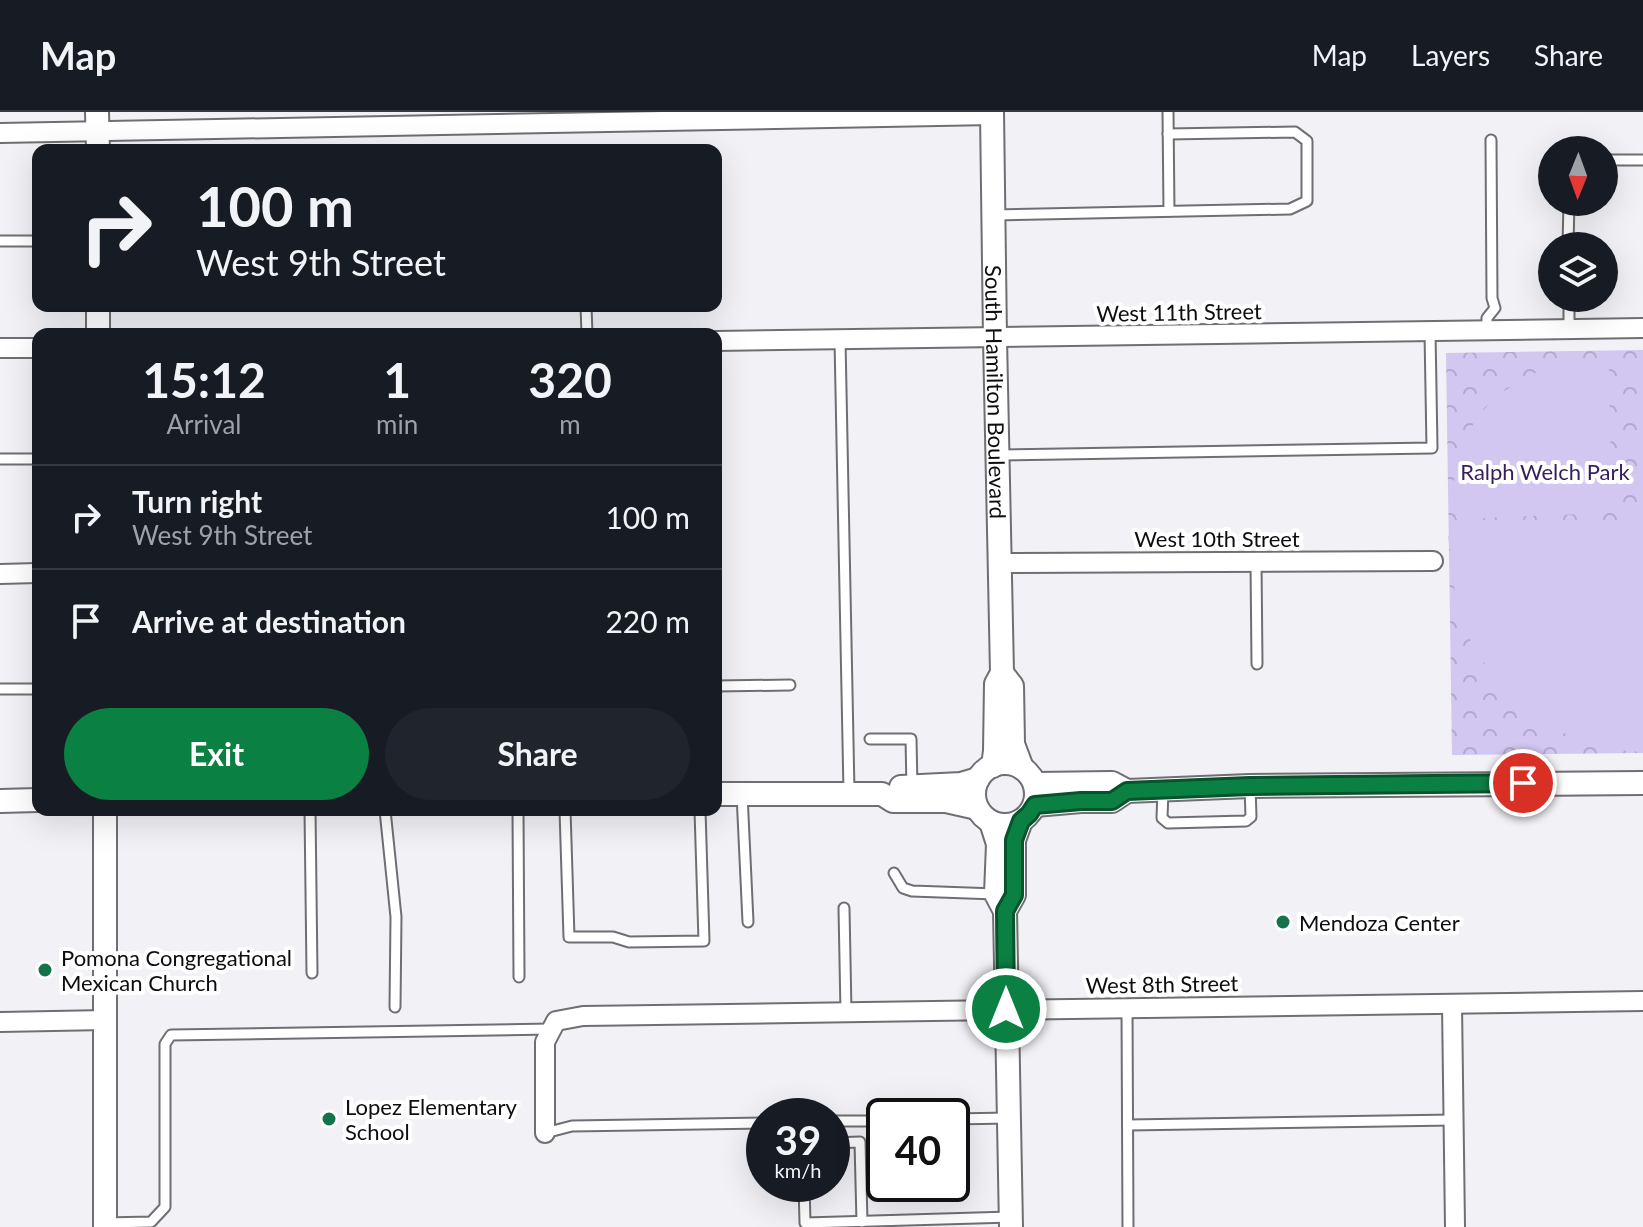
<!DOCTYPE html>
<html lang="en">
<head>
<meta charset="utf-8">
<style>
  :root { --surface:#171b24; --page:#20242c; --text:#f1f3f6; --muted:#9ea1a6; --line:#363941; --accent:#0b8043 }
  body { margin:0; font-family:Lato,sans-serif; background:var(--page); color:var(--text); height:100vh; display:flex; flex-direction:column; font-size:30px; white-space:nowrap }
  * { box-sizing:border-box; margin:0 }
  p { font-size:26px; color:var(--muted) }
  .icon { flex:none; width:44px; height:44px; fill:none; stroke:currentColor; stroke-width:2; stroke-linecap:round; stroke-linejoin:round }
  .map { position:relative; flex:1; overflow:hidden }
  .side { position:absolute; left:32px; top:216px; width:690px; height:488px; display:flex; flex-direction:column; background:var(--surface); border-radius:16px; box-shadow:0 8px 32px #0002 }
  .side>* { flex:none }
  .hud { position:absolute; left:32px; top:32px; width:690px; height:168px; border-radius:16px; box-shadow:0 8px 32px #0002; background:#171b24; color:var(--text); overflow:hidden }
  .needle { width:52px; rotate:181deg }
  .fabs { position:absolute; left:1538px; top:24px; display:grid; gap:16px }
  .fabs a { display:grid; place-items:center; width:80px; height:80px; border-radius:50%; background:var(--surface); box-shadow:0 8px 32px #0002; font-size:40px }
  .speed { position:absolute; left:746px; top:986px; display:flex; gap:16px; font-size:40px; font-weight:700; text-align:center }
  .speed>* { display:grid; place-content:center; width:104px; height:104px; border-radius:50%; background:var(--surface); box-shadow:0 8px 32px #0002; line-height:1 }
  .speed small { font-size:20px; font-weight:400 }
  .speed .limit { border:4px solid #111; border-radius:12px; background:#fff; color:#111 }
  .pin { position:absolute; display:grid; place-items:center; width:68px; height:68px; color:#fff; margin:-34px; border:4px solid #fff; border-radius:50%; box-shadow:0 2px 8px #0007 }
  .me { position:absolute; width:88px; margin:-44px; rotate:0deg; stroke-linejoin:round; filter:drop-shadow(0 0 6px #0008) }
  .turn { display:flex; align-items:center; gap:28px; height:168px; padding:0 32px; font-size:36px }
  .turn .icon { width:104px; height:104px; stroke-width:2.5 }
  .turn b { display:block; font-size:56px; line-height:68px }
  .eta { display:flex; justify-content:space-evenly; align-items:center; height:136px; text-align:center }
  .eta b { font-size:48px; font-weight:700; line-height:56px }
  .action { display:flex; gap:16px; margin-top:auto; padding:16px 32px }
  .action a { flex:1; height:92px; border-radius:48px; background:var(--accent); color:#fff; font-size:32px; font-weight:700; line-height:92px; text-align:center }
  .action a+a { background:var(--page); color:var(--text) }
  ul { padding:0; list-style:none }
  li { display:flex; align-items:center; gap:24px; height:104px; padding:0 32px; border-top:2px solid var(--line) }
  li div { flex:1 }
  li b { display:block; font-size:30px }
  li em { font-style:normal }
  header { display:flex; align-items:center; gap:48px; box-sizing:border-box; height:112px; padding:0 40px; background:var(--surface); border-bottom:2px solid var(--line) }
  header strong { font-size:38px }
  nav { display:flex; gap:44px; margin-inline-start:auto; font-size:28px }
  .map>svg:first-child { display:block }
  .park { fill:url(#park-crowns) }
  .pitch { fill:#d1c7f1 }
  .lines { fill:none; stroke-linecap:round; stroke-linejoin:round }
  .service-casing { stroke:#6f6e73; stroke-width:13 }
  .minor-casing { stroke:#6f6e73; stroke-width:22 }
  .tertiary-casing { stroke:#6f6e73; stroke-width:26 }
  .service { stroke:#fff; stroke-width:9 }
  .minor { stroke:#fff; stroke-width:18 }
  .tertiary { stroke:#fff; stroke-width:22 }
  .route-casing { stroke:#07532c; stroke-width:20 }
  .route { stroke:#0b8043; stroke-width:14 }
  .poi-dot { fill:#13744b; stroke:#fff; stroke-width:3 }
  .labels { text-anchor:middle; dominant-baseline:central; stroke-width:8; stroke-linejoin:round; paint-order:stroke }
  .street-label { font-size:22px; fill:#0d0c0e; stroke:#fff }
  .park-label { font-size:22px; fill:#351e5e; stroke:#fff }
  .poi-label { font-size:22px; fill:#0d0c0e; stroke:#fff; text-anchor:start }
</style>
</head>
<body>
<header>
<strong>Map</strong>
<nav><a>Map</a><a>Layers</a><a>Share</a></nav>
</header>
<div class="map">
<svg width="1643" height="1115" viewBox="0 0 1643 1115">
  <defs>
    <pattern id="park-crowns" width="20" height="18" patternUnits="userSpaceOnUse" patternTransform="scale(2)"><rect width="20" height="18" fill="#d1c7f1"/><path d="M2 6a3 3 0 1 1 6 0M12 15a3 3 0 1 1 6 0" fill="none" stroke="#b2aacd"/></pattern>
  </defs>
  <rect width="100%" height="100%" fill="#f2f1f6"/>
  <path class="park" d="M1643 238V641L1452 643 1446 241Z"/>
  <g class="pitch">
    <path d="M1575 246 1609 248 1611 371 1603 394 1583 402 1456 407C1455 395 1453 382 1454 370 1463 297 1510 266 1575 246Z"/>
    <path d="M1643 418V640L1615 638 1549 616 1505 580 1473 536 1456 489 1448 424 1468 419Z"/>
  </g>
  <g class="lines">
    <defs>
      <g id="service">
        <path d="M1168 0 1169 99"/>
        <path d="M1604 48H1642"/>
        <path d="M994 103 1290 97 1307 89V29L1295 20 1168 22"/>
        <path d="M0 129H38"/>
        <path d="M1568 134 1569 90"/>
        <path d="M1569 186V218"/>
        <path d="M586 194 587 222"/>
        <path d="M1487 219V206L1495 196 1492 186 1491 28"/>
        <path d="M840 228 849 680"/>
        <path d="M998 343 1432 336 1430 220"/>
        <path d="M0 347H38"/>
        <path d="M1256 450 1257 552"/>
        <path d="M716 574 790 573"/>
        <path d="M0 577H38"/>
        <path d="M870 627H911L912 675"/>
        <path d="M1163 678 1162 706 1168 711 1246 709 1251 705 1250 674"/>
        <path d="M742 682 748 810"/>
        <path d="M310 698 312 861"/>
        <path d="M385 698 396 805 395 895"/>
        <path d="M518 698 519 865"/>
        <path d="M565 698 569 825H613L629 830 704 829 700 698"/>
        <path d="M894 761 903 776 912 779 996 782"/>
        <path d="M844 796 846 900"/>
        <path d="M1127 896 1128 1115"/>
        <path d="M952 1007 1009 1006"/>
        <path d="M832 1009H884"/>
        <path d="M1128 1013 1454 1008"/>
        <path d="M545 1021 572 1014 764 1011"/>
        <path d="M832 1031 860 1030 862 1110"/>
        <path d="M804 1072 805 1111 1011 1105"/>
        <path d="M105 1111 151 1110 165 1095V932L171 923 551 917"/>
      </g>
      <g id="minor">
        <path d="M0 21 993 3"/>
        <path d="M716 229 1643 216"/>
        <path d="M0 236H38"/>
        <path d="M1001 451 1433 449"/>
        <path d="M0 462 38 461"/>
        <path d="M1452 893 1455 1115"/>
        <path d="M0 910 106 908"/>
        <path d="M545 1021V930L556 909 583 904 1643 889"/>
      </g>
      <g id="tertiary">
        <path d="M97 0 98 38"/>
        <path id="s1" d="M992 0 995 226 1002 561 996 572 995 639 993 654"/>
        <path d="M98 194V222"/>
        <path d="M1002 561 1012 574 1013 632 1022 656"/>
        <circle cx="1005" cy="682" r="31"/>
        <path d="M1035 672 1112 671 1127 679"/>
        <path d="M901 675 961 672 978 667"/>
        <path d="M716 682H882L893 689H946L977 696"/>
        <path d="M0 689 38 688"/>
        <path d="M1035 693 1081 689H1112L1127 679 1250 674 1643 671"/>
        <path d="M105 698V1115"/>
        <path d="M991 710 998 732 996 782 1005 799 1011 1115"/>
        <path d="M1005 799 1014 783V728L1021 709"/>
      </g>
    </defs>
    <use href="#service" class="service-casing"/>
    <use href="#minor" class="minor-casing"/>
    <use href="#tertiary" class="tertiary-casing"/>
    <use href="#service" class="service"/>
    <use href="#minor" class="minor"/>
    <use href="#tertiary" class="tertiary"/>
  </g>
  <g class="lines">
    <defs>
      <path id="route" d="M1006 897 1005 799 1014 783V728L1021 709 1029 702 1035 693 1081 689H1112L1127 679 1250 674 1523 671"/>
    </defs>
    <use href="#route" class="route-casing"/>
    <use href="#route" class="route"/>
  </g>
  <g class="poi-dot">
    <circle cx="1283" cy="810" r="8"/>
    <circle cx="45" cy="858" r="8"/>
    <circle cx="329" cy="1007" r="8"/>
  </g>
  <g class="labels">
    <g class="street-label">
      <text transform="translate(1179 200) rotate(-1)">West 11th Street</text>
      <text stroke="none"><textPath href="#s1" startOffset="280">South Hamilton Boulevard</textPath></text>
      <text x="1217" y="426">West 10th Street</text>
      <text transform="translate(1162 872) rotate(-1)">West 8th Street</text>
    </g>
    <g class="park-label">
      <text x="1545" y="359">Ralph Welch Park</text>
    </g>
    <g class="poi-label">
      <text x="1299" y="810">Mendoza Center</text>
      <text x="61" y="845">Pomona Congregational<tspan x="61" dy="25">Mexican Church</tspan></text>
      <text x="345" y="994">Lopez Elementary<tspan x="345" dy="25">School</tspan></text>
    </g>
  </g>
</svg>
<div class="fabs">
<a><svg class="needle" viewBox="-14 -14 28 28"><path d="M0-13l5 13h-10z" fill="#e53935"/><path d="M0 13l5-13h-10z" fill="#9ea1a6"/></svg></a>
<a><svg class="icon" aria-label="layers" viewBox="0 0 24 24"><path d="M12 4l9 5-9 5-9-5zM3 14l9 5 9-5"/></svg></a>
</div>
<div class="speed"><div>39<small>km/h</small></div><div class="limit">40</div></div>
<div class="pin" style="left:1523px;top:671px;background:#d93025"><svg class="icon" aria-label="arrive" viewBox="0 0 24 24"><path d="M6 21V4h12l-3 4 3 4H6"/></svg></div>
<svg class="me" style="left:1006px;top:897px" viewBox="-20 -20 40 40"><circle r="17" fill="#0b8043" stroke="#fff" stroke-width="3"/><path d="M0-11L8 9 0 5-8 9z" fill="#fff"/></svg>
<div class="hud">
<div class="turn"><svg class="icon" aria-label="right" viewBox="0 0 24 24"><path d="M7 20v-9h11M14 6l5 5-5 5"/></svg><div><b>100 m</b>West 9th Street</div></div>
</div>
<section class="side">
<div class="eta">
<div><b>15:12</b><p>Arrival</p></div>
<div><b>1</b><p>min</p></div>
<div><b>320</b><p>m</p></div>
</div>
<ul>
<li><svg class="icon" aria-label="right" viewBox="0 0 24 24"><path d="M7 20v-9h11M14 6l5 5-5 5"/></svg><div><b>Turn right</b><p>West 9th Street</p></div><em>100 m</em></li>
<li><svg class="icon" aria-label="arrive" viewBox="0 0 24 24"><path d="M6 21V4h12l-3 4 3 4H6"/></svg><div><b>Arrive at destination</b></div><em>220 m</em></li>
</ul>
<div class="action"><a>Exit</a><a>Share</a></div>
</section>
</div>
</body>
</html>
